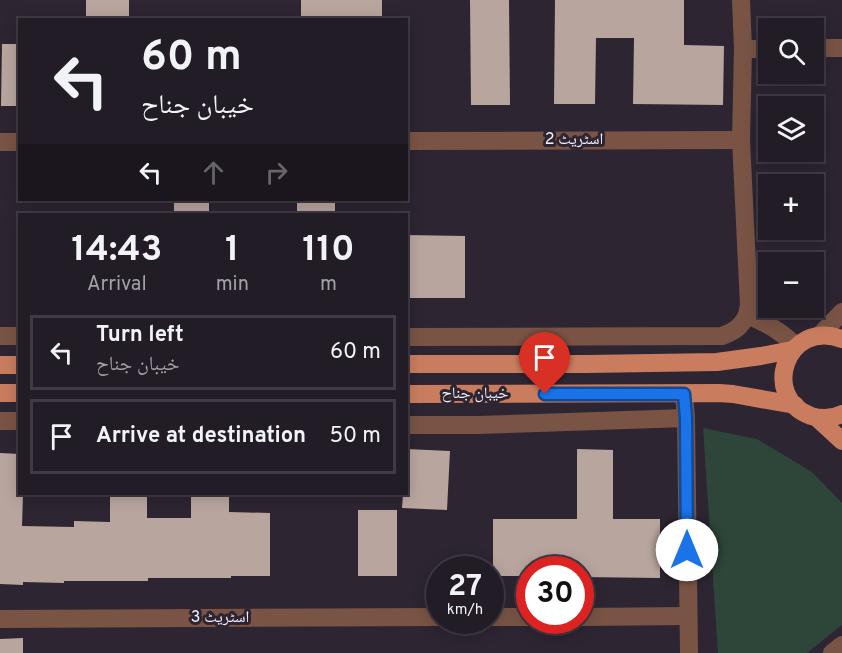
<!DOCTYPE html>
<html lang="en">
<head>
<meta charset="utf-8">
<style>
  :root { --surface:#221c26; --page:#2a252e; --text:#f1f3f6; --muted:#a2a1a7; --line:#3f3a43 }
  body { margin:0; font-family:Overpass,"Noto Naskh Arabic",sans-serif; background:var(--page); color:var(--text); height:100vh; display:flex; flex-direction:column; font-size:22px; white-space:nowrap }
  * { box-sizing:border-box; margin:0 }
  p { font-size:20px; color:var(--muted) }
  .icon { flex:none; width:33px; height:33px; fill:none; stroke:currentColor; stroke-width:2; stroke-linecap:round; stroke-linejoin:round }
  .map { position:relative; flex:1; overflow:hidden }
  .details { position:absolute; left:18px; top:213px; width:390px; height:282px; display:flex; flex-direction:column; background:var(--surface); border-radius:0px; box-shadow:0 3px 15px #0003,0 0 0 2px var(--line) }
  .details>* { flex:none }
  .banner { position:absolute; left:18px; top:18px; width:390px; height:183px; border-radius:0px; box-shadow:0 3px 15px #0003,0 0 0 2px var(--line); background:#221c26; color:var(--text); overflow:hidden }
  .tools { position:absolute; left:758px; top:18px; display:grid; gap:12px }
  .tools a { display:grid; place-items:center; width:66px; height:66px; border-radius:0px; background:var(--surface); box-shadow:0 3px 15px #0003,0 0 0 2px var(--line); font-size:30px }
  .speed { position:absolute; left:426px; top:556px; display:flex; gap:12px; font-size:30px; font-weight:700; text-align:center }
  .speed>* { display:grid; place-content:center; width:78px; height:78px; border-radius:50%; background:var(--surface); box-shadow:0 3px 15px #0003,0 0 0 2px var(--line); line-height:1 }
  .speed small { font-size:15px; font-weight:400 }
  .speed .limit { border:9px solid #d22; background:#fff; color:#111 }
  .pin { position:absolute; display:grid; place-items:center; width:51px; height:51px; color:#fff; margin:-62px -26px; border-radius:50% 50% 50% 0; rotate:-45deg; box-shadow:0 0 6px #0007 }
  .pin .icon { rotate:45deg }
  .me { position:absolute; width:66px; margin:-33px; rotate:0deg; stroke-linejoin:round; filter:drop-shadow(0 0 4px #0008) }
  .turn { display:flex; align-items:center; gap:21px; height:126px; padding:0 24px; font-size:27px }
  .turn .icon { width:78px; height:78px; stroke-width:2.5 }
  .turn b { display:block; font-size:42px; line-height:51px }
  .lanes { display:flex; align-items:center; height:57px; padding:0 24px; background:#0003; justify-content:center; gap:30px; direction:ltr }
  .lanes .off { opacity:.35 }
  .eta { display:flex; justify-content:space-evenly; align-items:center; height:102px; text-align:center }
  .eta b { font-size:36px; font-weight:700; line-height:42px }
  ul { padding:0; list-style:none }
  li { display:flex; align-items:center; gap:18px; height:75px; margin:0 12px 9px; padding:0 12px; border:3px solid var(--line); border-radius:0px }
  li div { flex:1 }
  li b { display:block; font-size:22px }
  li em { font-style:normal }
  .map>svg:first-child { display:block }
  .green { fill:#2d4639 }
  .building { fill:#b8a59e }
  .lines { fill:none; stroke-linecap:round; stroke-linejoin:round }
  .minor { stroke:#795445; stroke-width:18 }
  .major { stroke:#c97d5e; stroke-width:18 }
  .route-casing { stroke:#114b97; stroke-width:15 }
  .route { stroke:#1a73e8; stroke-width:10 }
  .labels { text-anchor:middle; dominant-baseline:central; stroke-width:6; stroke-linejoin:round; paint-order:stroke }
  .street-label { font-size:16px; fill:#f4eff8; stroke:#2d2532 }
</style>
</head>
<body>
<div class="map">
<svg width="842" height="653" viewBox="0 0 842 653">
  <rect width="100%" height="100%" fill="#2d2532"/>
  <path class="green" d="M703 428 757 439 812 472 842 503V625L807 653H718Z"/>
  <g class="building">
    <rect x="86" y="0" width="43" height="20"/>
    <rect x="301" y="0" width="81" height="20"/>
    <path d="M470 0H509L510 105H471Z"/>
    <path d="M555 0H684V45L724 46 723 105 633 104 634 38H596L595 104H554Z"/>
    <path d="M2 44H20V106H1Z"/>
    <rect x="174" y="200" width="35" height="14"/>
    <rect x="297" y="200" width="38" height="14"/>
    <path d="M406 235 465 236V298H406Z"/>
    <path d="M406 449 450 451 447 510 402 508 403 494H406Z"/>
    <path d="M577 449 613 450V519H660V578L580 577V570H530V576H493V519H577Z"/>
    <path d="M0 453 20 454V494H23L22 526 74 527V521L110 522V494H147V518H191V494H229V512L270 513V576H231V578H148V581H64V583L23 582V585L0 584Z"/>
    <rect x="358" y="510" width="39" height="66"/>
    <path d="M23 638V653H0V639Z"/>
  </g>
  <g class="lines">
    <g class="minor">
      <path d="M741 0 743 49 741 140 749 305 747 315C766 323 781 331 796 346"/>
      <path d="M813 48H842"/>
      <path d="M743 49H768"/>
      <path d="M406 141 741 140"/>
      <path d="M0 142H20"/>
      <path d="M0 336H20"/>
      <path d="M819 336 842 312"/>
      <path d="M406 337 722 336C735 331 741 327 747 315"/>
      <path d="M684 394 686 418 689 653"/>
      <path d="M0 421H20"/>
      <path d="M406 425H477L686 418"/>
      <path d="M490 617H530"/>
      <path d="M580 617 688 616"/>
      <path d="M0 619 440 617"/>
      <path d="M832 653 842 645"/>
    </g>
    <g class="major">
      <path d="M842 339C787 318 759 397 811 416 821 419 832 419 842 414"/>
      <path d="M406 364H587L717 362 761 356 792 350"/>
      <path d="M0 365H20"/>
      <path d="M0 393H20"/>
      <path d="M406 394 719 393 733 394 795 405"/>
      <path d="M817 418 842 441"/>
    </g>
  </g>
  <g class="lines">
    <defs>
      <path id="route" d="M545 394H684L686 418 687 550"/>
    </defs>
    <use href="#route" class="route-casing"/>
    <use href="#route" class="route"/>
  </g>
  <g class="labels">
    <g class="street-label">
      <text x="574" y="140">اسٹریٹ 2</text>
      <text x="475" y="394">خیبان جناح</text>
      <text x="220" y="618">اسٹریٹ 3</text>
    </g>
  </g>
</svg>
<div class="tools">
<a><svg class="icon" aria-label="search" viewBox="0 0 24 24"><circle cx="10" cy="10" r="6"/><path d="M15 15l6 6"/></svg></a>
<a><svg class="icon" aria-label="layers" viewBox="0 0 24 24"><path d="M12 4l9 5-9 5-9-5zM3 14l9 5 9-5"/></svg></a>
<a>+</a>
<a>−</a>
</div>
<div class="speed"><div>27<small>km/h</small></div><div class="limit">30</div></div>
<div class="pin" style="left:545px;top:394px;background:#d93025"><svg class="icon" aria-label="arrive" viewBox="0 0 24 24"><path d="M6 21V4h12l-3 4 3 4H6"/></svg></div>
<svg class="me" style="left:687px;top:550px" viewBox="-20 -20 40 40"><circle r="19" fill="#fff"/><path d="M0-13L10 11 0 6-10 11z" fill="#1a73e8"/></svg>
<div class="banner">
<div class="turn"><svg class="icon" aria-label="left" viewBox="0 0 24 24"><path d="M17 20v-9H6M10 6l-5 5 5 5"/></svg><div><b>60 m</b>خیبان جناح</div></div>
<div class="lanes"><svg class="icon" aria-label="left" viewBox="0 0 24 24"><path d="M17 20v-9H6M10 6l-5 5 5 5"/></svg><svg class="icon off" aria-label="ahead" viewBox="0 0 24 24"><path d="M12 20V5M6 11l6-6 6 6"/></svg><svg class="icon off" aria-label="right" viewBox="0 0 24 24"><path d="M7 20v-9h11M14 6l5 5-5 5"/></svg></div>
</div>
<section class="details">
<div class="eta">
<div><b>14:43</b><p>Arrival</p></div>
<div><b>1</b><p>min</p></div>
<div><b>110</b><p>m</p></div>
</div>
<ul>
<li><svg class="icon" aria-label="left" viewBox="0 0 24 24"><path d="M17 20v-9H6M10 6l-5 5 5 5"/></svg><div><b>Turn left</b><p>خیبان جناح</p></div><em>60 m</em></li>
<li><svg class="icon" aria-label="arrive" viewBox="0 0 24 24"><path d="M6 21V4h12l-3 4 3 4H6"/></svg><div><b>Arrive at destination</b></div><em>50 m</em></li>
</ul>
</section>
</div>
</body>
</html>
